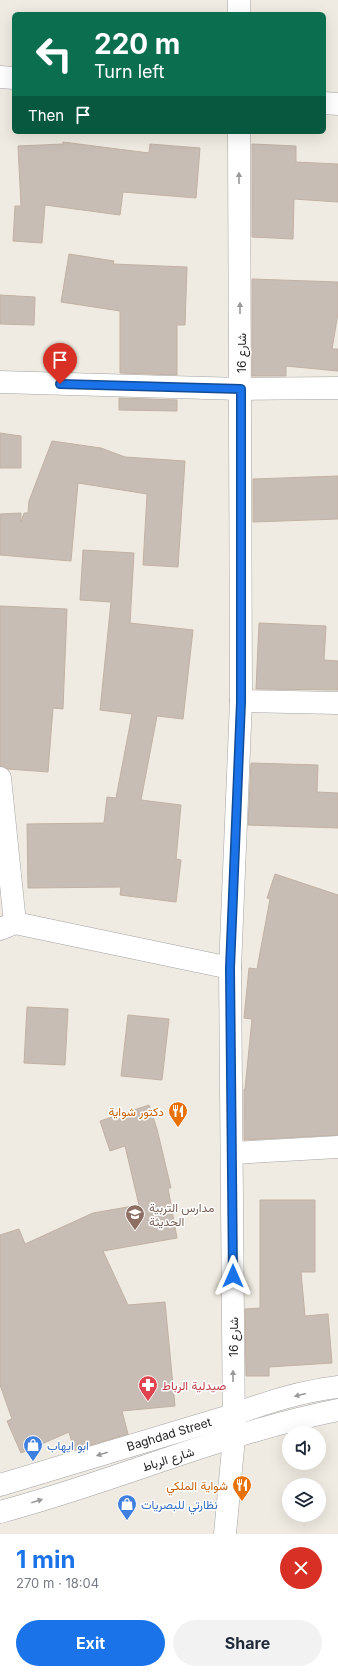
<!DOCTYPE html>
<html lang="en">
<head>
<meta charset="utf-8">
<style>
  :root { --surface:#fff; --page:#f2f2f3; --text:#1f2937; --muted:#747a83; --accent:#1a73e8 }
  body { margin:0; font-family:Inter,Vazirmatn,sans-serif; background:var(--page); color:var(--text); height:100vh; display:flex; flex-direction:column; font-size:15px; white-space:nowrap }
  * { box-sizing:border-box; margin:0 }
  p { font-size:13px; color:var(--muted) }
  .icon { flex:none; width:22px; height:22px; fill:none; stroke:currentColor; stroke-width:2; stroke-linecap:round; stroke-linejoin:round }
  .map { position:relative; height:1534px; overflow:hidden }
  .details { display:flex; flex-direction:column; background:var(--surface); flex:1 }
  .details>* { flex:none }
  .banner { position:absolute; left:12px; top:12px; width:314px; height:122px; border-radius:6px; box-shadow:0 4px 16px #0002; background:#0b6e4f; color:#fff; overflow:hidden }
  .buttons { position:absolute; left:282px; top:1426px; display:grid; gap:8px }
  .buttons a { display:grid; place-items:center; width:44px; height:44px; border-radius:50%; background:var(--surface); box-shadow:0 4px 16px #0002; font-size:20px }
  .pin { position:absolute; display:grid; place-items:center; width:34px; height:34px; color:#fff; margin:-41px -17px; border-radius:50% 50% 50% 0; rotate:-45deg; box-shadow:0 0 4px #0007 }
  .pin .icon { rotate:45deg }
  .me { position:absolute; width:44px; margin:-22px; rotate:0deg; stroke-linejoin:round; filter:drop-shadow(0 0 3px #0008) }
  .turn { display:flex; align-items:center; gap:14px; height:84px; padding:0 16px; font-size:18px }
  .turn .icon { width:52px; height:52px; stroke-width:2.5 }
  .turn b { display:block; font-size:28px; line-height:34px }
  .then { display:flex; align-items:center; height:38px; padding:0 16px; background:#0003; gap:8px; font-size:15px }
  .round { display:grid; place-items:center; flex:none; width:42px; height:42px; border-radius:21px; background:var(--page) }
  .overview { display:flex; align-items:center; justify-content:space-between; height:68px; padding:0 16px }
  h1 { font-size:24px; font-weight:700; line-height:30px; color:var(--accent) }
  .cta { display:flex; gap:8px; margin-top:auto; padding:8px 16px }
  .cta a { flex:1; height:46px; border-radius:24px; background:var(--accent); color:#fff; font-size:16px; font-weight:700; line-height:46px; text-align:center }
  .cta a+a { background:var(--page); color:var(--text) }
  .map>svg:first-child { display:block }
  .building { fill:#c8bdb5; stroke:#c2b1a3 }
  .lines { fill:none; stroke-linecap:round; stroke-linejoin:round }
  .minor-casing { stroke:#a4a4a4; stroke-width:23 }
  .minor { stroke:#fff; stroke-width:22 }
  .oneway { fill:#999 }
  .route-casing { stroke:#114b97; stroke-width:10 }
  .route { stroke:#1a73e8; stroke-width:7 }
  .labels { text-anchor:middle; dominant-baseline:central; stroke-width:3; stroke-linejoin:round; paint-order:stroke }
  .street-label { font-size:12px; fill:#1d1d1d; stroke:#fff }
  .food-label { font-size:12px; fill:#c56008; stroke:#fff; text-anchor:end }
  .education-label { font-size:12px; fill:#785e54; stroke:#fff; text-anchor:start }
  .health-label { font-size:12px; fill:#be3a42; stroke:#fff; text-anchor:start }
  .shop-label { font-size:12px; fill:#366cbe; stroke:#fff; text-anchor:start }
</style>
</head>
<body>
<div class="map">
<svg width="338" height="1534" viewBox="0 0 338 1534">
  <rect width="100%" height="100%" fill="#efebe2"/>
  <g class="building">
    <path d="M63 142 149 153 150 144 200 148 196 198 123 192 120 215 45 205 42 243 13 241 15 206H21L18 146 63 144Z"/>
    <path d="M252 144 296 146V162L338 164V202L294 199 293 239 252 237Z"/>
    <path d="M69 254 114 261 113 264 187 267 185 325H177V375L120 373V311L61 302Z"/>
    <path d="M252 279 338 282V313L332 349H338V371L286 366V376H252Z"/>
    <path d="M0 295 35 297 34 325 0 324Z"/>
    <path d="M119 398 177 400V411L119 410Z"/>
    <path d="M0 433 21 436V468H0Z"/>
    <path d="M52 441 101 448 125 457 185 461 178 567 143 565 147 494 78 483 71 561 0 555V514L21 513V522L24 513H28L29 501Z"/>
    <path d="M338 476V519L253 522V479Z"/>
    <path d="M83 550 134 553 130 623 193 630 183 719 157 716 141 800 181 805 176 859 181 860 176 902 120 895 121 887 28 888 27 824 104 823 107 797 116 798 132 714 100 710 111 602 80 600Z"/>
    <path d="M0 606 67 609 63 709 53 708 48 772 8 769 0 766Z"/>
    <path d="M259 623 326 626 324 660 338 661V690L256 689Z"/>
    <path d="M251 763 318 765 317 792 338 793V828L248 825Z"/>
    <path d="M275 874 338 895V1135L244 1140V1089H245L252 1019 244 1018 249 968 257 969 270 899 267 898Z"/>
    <path d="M27 1007 68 1009 65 1065 24 1063Z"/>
    <path d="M128 1015 169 1019 162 1080 121 1076Z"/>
    <path d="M149 1105 157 1129 171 1188H168L177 1238 103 1251 128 1305 165 1302 175 1406 122 1411 128 1434 74 1450 69 1432 21 1453 7 1421 12 1419 0 1385V1235L19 1229 25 1244 93 1213 139 1205 125 1146 110 1151 100 1121Z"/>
    <path d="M260 1200H315V1272H301L305 1316 328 1314 332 1363 269 1367V1376H246L245 1309 260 1308Z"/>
  </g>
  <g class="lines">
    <defs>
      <g id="minor">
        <path d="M239 0V14"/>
        <path d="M0 77 14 78"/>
        <path d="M324 103 338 104"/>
        <path d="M0 382 241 389 338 388"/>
        <path d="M241 701 338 703"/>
        <path d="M0 778 15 923"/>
        <path d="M0 929 15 923 230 968"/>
        <path d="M233 1153 338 1147"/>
        <path d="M0 1485 233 1415C267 1402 303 1391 338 1387"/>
        <path d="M0 1512C114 1482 222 1433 338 1410"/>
        <path d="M225 1534 234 1438 230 968 241 701 239 132"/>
      </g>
    </defs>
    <use href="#minor" class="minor-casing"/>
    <use href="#minor" class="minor"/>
  </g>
  <defs><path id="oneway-solid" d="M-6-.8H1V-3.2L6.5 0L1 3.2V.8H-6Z"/></defs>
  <g class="oneway">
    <use href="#oneway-solid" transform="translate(239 178) rotate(-90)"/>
    <use href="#oneway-solid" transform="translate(240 308) rotate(-90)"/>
    <use href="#oneway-solid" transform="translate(233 1376) rotate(-90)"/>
    <use href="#oneway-solid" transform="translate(300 1395) rotate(166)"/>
    <use href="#oneway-solid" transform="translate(102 1454) rotate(163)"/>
    <use href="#oneway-solid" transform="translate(37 1501) rotate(-18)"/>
  </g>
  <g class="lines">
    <defs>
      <path id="route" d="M60 384 241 389V702L230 968 233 1276"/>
    </defs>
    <use href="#route" class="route-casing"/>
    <use href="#route" class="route"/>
  </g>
  <defs>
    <symbol id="restaurant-pin" viewBox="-11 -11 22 30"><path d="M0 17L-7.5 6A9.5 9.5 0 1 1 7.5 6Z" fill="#e8710a" stroke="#fff"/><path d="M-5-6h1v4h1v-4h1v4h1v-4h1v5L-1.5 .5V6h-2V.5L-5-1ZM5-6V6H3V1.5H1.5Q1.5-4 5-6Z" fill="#fff"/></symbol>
    <symbol id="school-pin" viewBox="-11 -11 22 30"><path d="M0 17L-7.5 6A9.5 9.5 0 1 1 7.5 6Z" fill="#8d6e63" stroke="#fff"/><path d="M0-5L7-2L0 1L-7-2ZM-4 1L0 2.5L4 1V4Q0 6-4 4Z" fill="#fff"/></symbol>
    <symbol id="pharmacy-pin" viewBox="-11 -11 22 30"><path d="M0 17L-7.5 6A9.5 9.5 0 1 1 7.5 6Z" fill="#e0444e" stroke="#fff"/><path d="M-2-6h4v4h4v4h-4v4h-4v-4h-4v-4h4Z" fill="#fff"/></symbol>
    <symbol id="shop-pin" viewBox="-11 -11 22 30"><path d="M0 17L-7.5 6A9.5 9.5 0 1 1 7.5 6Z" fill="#3f7fe0" stroke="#fff"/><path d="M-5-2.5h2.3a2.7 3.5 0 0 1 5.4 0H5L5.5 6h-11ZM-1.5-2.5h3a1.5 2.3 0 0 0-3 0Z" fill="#fff"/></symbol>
  </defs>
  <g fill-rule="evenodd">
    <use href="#restaurant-pin" x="167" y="1100" width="22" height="30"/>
    <use href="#school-pin" x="124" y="1203" width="22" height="30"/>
    <use href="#pharmacy-pin" x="137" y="1374" width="22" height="30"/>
    <use href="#shop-pin" x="22" y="1434" width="22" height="30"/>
    <use href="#restaurant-pin" x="231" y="1474" width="22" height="30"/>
    <use href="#shop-pin" x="116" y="1493" width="22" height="30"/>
  </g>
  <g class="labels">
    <g class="street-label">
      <text transform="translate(241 353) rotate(-90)">شارع 16</text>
      <text transform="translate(233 1337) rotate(-90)">شارع 16</text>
      <text transform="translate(169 1434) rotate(-17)">Baghdad Street</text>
      <text transform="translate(168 1459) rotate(-18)">شارع الرباط</text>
    </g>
    <g class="food-label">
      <text x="164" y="1111">دكتور شواية</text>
      <text x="228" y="1485">شواية الملكي</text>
    </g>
    <g class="education-label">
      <text x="149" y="1207">مدارس التربية<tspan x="149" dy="14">الحديثة</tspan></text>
    </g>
    <g class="health-label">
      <text x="162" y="1385">صيدلية الرباط</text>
    </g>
    <g class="shop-label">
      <text x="47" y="1445">ابو ايهاب</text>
      <text x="141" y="1504">نظارتي للبصريات</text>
    </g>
  </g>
</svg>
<div class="buttons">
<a><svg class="icon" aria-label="sound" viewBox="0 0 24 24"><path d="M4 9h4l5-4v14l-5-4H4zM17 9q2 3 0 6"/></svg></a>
<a><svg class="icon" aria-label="layers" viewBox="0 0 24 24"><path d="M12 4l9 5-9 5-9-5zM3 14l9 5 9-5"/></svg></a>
</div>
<div class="pin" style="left:60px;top:384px;background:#d93025"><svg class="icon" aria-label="arrive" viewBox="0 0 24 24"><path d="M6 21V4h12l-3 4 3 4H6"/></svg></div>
<svg class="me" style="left:233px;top:1276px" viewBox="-20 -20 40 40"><path d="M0-17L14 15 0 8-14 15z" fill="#1a73e8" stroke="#fff" stroke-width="4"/></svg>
<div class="banner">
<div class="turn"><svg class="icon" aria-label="left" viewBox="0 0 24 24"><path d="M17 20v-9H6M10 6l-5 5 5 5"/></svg><div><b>220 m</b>Turn left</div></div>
<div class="then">Then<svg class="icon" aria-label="arrive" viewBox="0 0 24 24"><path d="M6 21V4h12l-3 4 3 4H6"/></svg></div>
</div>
</div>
<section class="details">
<div class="overview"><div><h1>1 min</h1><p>270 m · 18:04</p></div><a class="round" style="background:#d93025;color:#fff"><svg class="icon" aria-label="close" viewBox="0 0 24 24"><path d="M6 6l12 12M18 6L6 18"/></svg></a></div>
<div class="cta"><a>Exit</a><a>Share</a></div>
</section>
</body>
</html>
